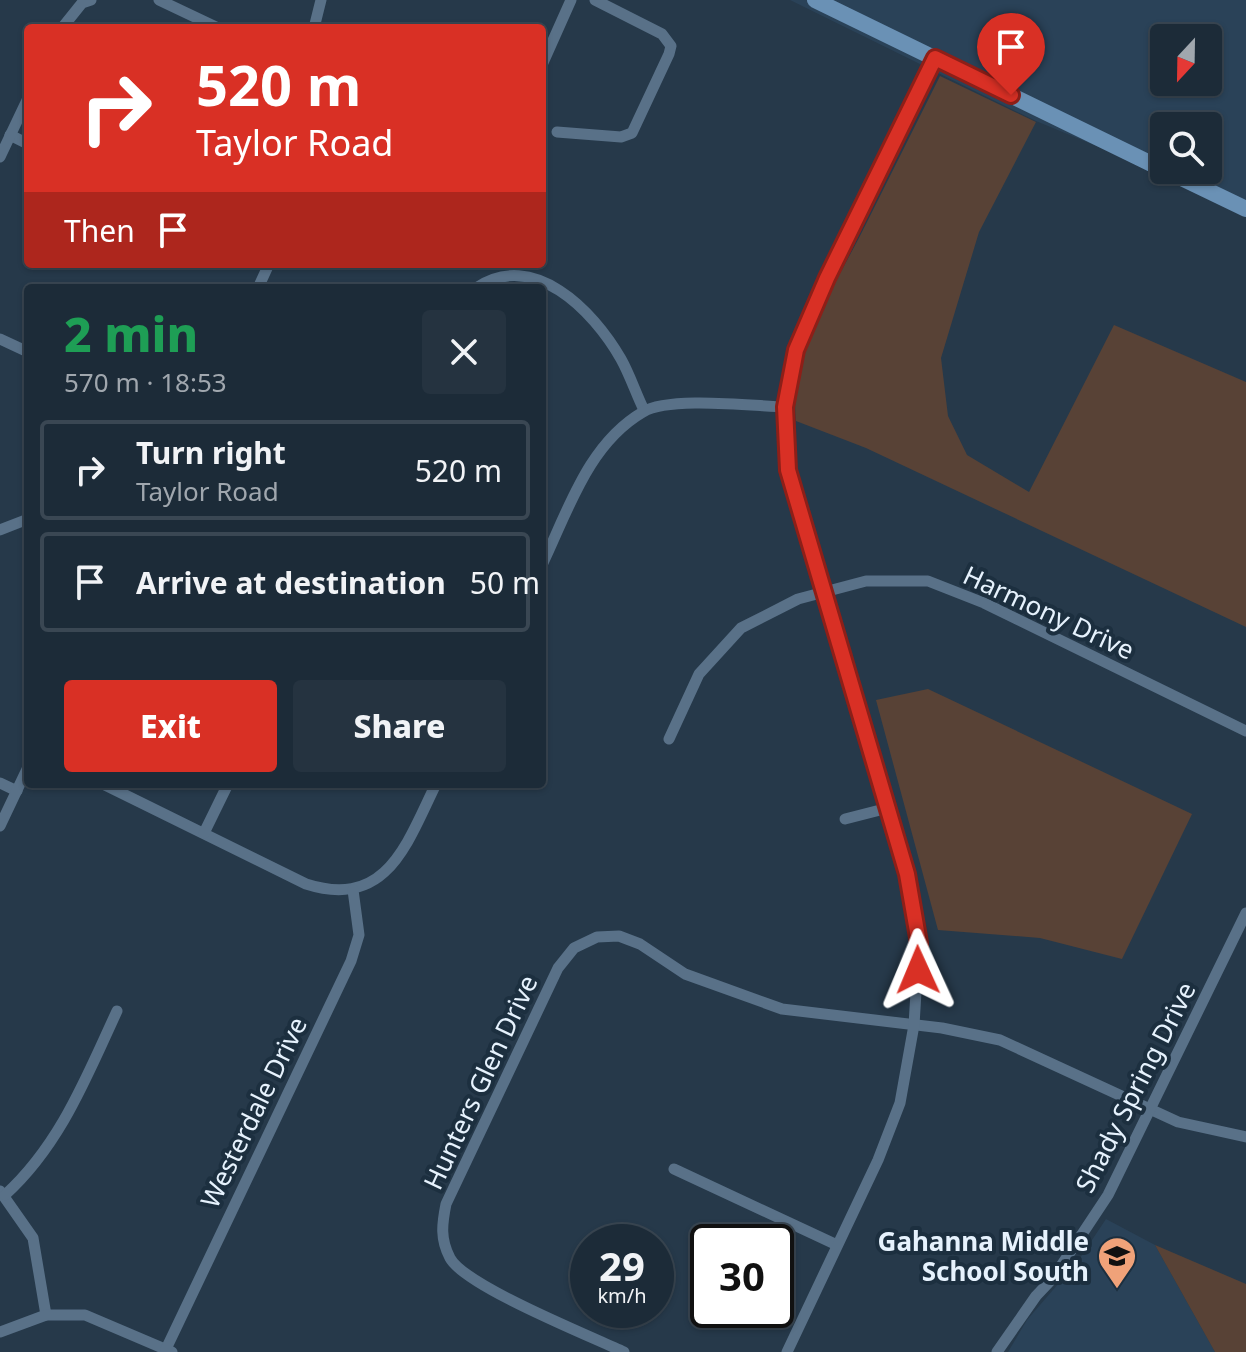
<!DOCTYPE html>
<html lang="en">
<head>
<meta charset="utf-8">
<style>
  :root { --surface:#1c2b38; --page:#253340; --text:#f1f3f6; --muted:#a0a7ae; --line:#3a4753; --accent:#d93025 }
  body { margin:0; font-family:"Noto Sans",sans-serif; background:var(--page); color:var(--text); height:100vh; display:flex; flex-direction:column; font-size:30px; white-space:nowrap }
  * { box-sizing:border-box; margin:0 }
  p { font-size:26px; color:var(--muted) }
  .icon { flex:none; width:44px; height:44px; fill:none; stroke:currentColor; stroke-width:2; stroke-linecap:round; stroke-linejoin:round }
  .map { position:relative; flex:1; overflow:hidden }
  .side { position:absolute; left:24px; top:284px; width:522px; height:504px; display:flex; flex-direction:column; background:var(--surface); border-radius:8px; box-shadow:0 2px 6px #0004,0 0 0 2px var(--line) }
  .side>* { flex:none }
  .banner { position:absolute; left:24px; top:24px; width:522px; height:244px; border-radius:8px; box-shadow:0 2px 6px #0004,0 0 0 2px var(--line); background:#d93025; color:#fff; overflow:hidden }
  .needle { width:52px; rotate:202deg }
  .tools { position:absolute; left:1150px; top:24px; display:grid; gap:16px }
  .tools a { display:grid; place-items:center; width:72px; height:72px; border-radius:8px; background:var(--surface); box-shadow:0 2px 6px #0004,0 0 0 2px var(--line); font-size:40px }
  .speed { position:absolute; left:570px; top:1224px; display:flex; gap:16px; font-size:40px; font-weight:700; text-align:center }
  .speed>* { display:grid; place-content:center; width:104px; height:104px; border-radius:50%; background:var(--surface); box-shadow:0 2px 6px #0004,0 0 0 2px var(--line); line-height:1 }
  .speed small { font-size:20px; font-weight:400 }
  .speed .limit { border:4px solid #111; border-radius:12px; background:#fff; color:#111 }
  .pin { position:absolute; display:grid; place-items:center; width:68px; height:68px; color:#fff; margin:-82px -34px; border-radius:50% 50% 50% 0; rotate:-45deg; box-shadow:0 0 8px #0007 }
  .pin .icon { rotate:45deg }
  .me { position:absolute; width:88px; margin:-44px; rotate:359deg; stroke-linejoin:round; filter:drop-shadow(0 0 6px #0008) }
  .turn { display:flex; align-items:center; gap:28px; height:168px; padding:0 40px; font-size:36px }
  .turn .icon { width:104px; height:104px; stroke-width:2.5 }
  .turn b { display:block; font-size:56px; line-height:68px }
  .then { display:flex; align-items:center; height:76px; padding:0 40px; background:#0003; gap:16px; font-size:30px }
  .round { display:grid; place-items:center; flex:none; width:84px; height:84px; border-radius:8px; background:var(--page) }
  .summary { display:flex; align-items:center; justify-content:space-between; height:136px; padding:0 40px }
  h1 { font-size:48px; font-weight:800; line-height:60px; color:#1e9e55 }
  .primary-button { display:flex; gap:16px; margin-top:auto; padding:16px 40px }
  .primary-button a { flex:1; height:92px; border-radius:8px; background:var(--accent); color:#fff; font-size:32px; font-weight:800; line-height:92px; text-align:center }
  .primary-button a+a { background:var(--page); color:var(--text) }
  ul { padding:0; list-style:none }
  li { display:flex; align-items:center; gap:24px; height:100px; margin:0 16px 12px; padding:0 24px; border:4px solid var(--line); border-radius:8px }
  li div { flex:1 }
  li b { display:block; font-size:30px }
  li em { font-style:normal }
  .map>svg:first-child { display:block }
  .built { fill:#2a4258; fill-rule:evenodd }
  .green { fill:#584236 }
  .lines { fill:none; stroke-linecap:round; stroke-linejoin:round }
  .street { stroke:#597188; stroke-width:11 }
  .secondary { stroke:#6a91b5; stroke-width:16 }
  .route-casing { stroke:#8d1f18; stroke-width:20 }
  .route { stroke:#d93025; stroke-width:14 }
  .labels { text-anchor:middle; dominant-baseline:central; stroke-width:8; stroke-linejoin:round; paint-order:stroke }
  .street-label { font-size:26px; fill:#e6f2fd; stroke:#1c2f3f }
  .poi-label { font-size:26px; font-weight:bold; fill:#e6f2fd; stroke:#1c2f3f; text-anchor:end }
</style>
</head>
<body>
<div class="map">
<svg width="1246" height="1352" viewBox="0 0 1246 1352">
  <rect width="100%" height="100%" fill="#26394a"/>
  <g class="built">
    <path d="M790 0H1246V208L1036 121ZM1164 38H1208V82H1164ZM1164 126H1208V170H1164Z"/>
    <path d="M1106 1219 1155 1245 1215 1352H1008L1027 1320 1078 1261Z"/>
  </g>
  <g class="green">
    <path d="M940 76 1036 122 979 232 941 358 948 416 967 455 1029 492 1114 325 1246 382V627L866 448 796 421C788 354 837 283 865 226 890 176 915 126 940 76Z"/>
    <path d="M928 689 1192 814 1122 959 1040 938 938 930 876 700Z"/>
    <path d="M1155 1245 1246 1284V1352H1215Z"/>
  </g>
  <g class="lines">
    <g class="street">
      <path d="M159 0 218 28"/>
      <path d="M62 28 82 3 91 0"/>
      <path d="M314 28 321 0"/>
      <path d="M542 65 571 0"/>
      <path d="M557 132 621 137 632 133 669 54 671 46 662 34 595 0"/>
      <path d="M10 135 28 144"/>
      <path d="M0 157 28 98"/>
      <path d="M258 288 269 264"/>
      <path d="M476 288C533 249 593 310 621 359 630 375 636 394 644 410"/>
      <path d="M0 339 28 352"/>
      <path d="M0 530 28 519"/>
      <path d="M542 565C568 511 588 444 643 412 669 396 753 406 785 407"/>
      <path d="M669 739 699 674 741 628 798 599 866 581H928L984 603 1246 731"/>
      <path d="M0 783 17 791"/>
      <path d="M103 784 306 884C387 910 407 843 436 784"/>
      <path d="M845 819 888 808"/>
      <path d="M0 826 28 767"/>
      <path d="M204 833 228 784"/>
      <path d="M674 1169 837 1245"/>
      <path d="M0 1191 33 1238 46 1315"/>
      <path d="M5 1195C60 1145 86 1078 117 1011"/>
      <path d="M0 1332 46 1315H85L172 1352"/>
      <path d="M166 1349 351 961 359 935 353 890"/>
      <path d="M624 1352C590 1336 465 1286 450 1258 440 1239 442 1224 446 1204L558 968 574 948 597 937 619 936 640 944 685 974 782 1009 942 1028 1000 1040 1178 1122 1246 1137"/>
      <path d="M787 1352 878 1160 900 1103 914 1025 919 943 907 874 788 470 785 407 796 350 935 58"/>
      <path d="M997 1352 1036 1296 1053 1278 1108 1195 1246 913"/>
    </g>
    <g class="secondary">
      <path d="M815 0 1164 170"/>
      <path d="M1165 170 1246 209"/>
    </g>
  </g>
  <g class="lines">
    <defs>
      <path id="route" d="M918 970 919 943 907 874 788 470 785 407 796 350 827 278 935 58 1011 95"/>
    </defs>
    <use href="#route" class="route-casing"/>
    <use href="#route" class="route"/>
  </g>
  <defs>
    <symbol id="school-pin" viewBox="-11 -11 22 30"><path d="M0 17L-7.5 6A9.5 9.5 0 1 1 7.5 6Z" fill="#f0a279" stroke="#1c2f3f"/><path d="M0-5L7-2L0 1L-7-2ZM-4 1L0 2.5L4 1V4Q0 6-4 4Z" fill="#111"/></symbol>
  </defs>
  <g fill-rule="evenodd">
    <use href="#school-pin" x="1095" y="1234" width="44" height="60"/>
  </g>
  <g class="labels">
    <g class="street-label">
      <text transform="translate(1049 612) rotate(25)">Harmony Drive</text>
      <text transform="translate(480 1082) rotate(-65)">Hunters Glen Drive</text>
      <text transform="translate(1135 1087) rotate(-63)">Shady Spring Drive</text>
      <text transform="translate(253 1112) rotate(-64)">Westerdale Drive</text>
    </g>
    <g class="poi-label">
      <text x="1089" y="1241">Gahanna Middle<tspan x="1089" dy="30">School South</tspan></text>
    </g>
  </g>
</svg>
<div class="tools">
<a><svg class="needle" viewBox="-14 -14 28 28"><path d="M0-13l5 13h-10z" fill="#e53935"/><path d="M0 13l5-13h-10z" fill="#a0a7ae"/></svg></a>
<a><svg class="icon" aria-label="search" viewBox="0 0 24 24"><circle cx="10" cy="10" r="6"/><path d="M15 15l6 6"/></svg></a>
</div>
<div class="speed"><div>29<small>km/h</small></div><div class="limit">30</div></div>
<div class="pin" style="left:1011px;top:95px;background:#d93025"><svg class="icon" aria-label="arrive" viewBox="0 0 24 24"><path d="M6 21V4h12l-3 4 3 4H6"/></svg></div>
<svg class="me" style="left:918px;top:970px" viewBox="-20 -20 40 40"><path d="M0-17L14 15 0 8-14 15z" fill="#d93025" stroke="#fff" stroke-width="4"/></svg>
<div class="banner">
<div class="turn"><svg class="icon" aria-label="right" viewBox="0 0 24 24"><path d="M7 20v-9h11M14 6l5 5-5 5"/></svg><div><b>520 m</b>Taylor Road</div></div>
<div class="then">Then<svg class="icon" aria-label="arrive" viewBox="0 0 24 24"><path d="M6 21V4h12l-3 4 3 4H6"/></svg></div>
</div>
<section class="side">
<div class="summary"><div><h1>2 min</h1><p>570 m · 18:53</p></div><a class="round"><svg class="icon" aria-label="close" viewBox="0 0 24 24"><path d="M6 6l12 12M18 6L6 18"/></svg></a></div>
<ul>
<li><svg class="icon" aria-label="right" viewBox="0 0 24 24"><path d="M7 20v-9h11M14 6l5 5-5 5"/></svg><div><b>Turn right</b><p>Taylor Road</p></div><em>520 m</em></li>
<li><svg class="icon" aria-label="arrive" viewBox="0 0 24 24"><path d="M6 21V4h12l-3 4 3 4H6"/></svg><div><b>Arrive at destination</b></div><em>50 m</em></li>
</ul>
<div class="primary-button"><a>Exit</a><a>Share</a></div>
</section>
</div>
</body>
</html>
